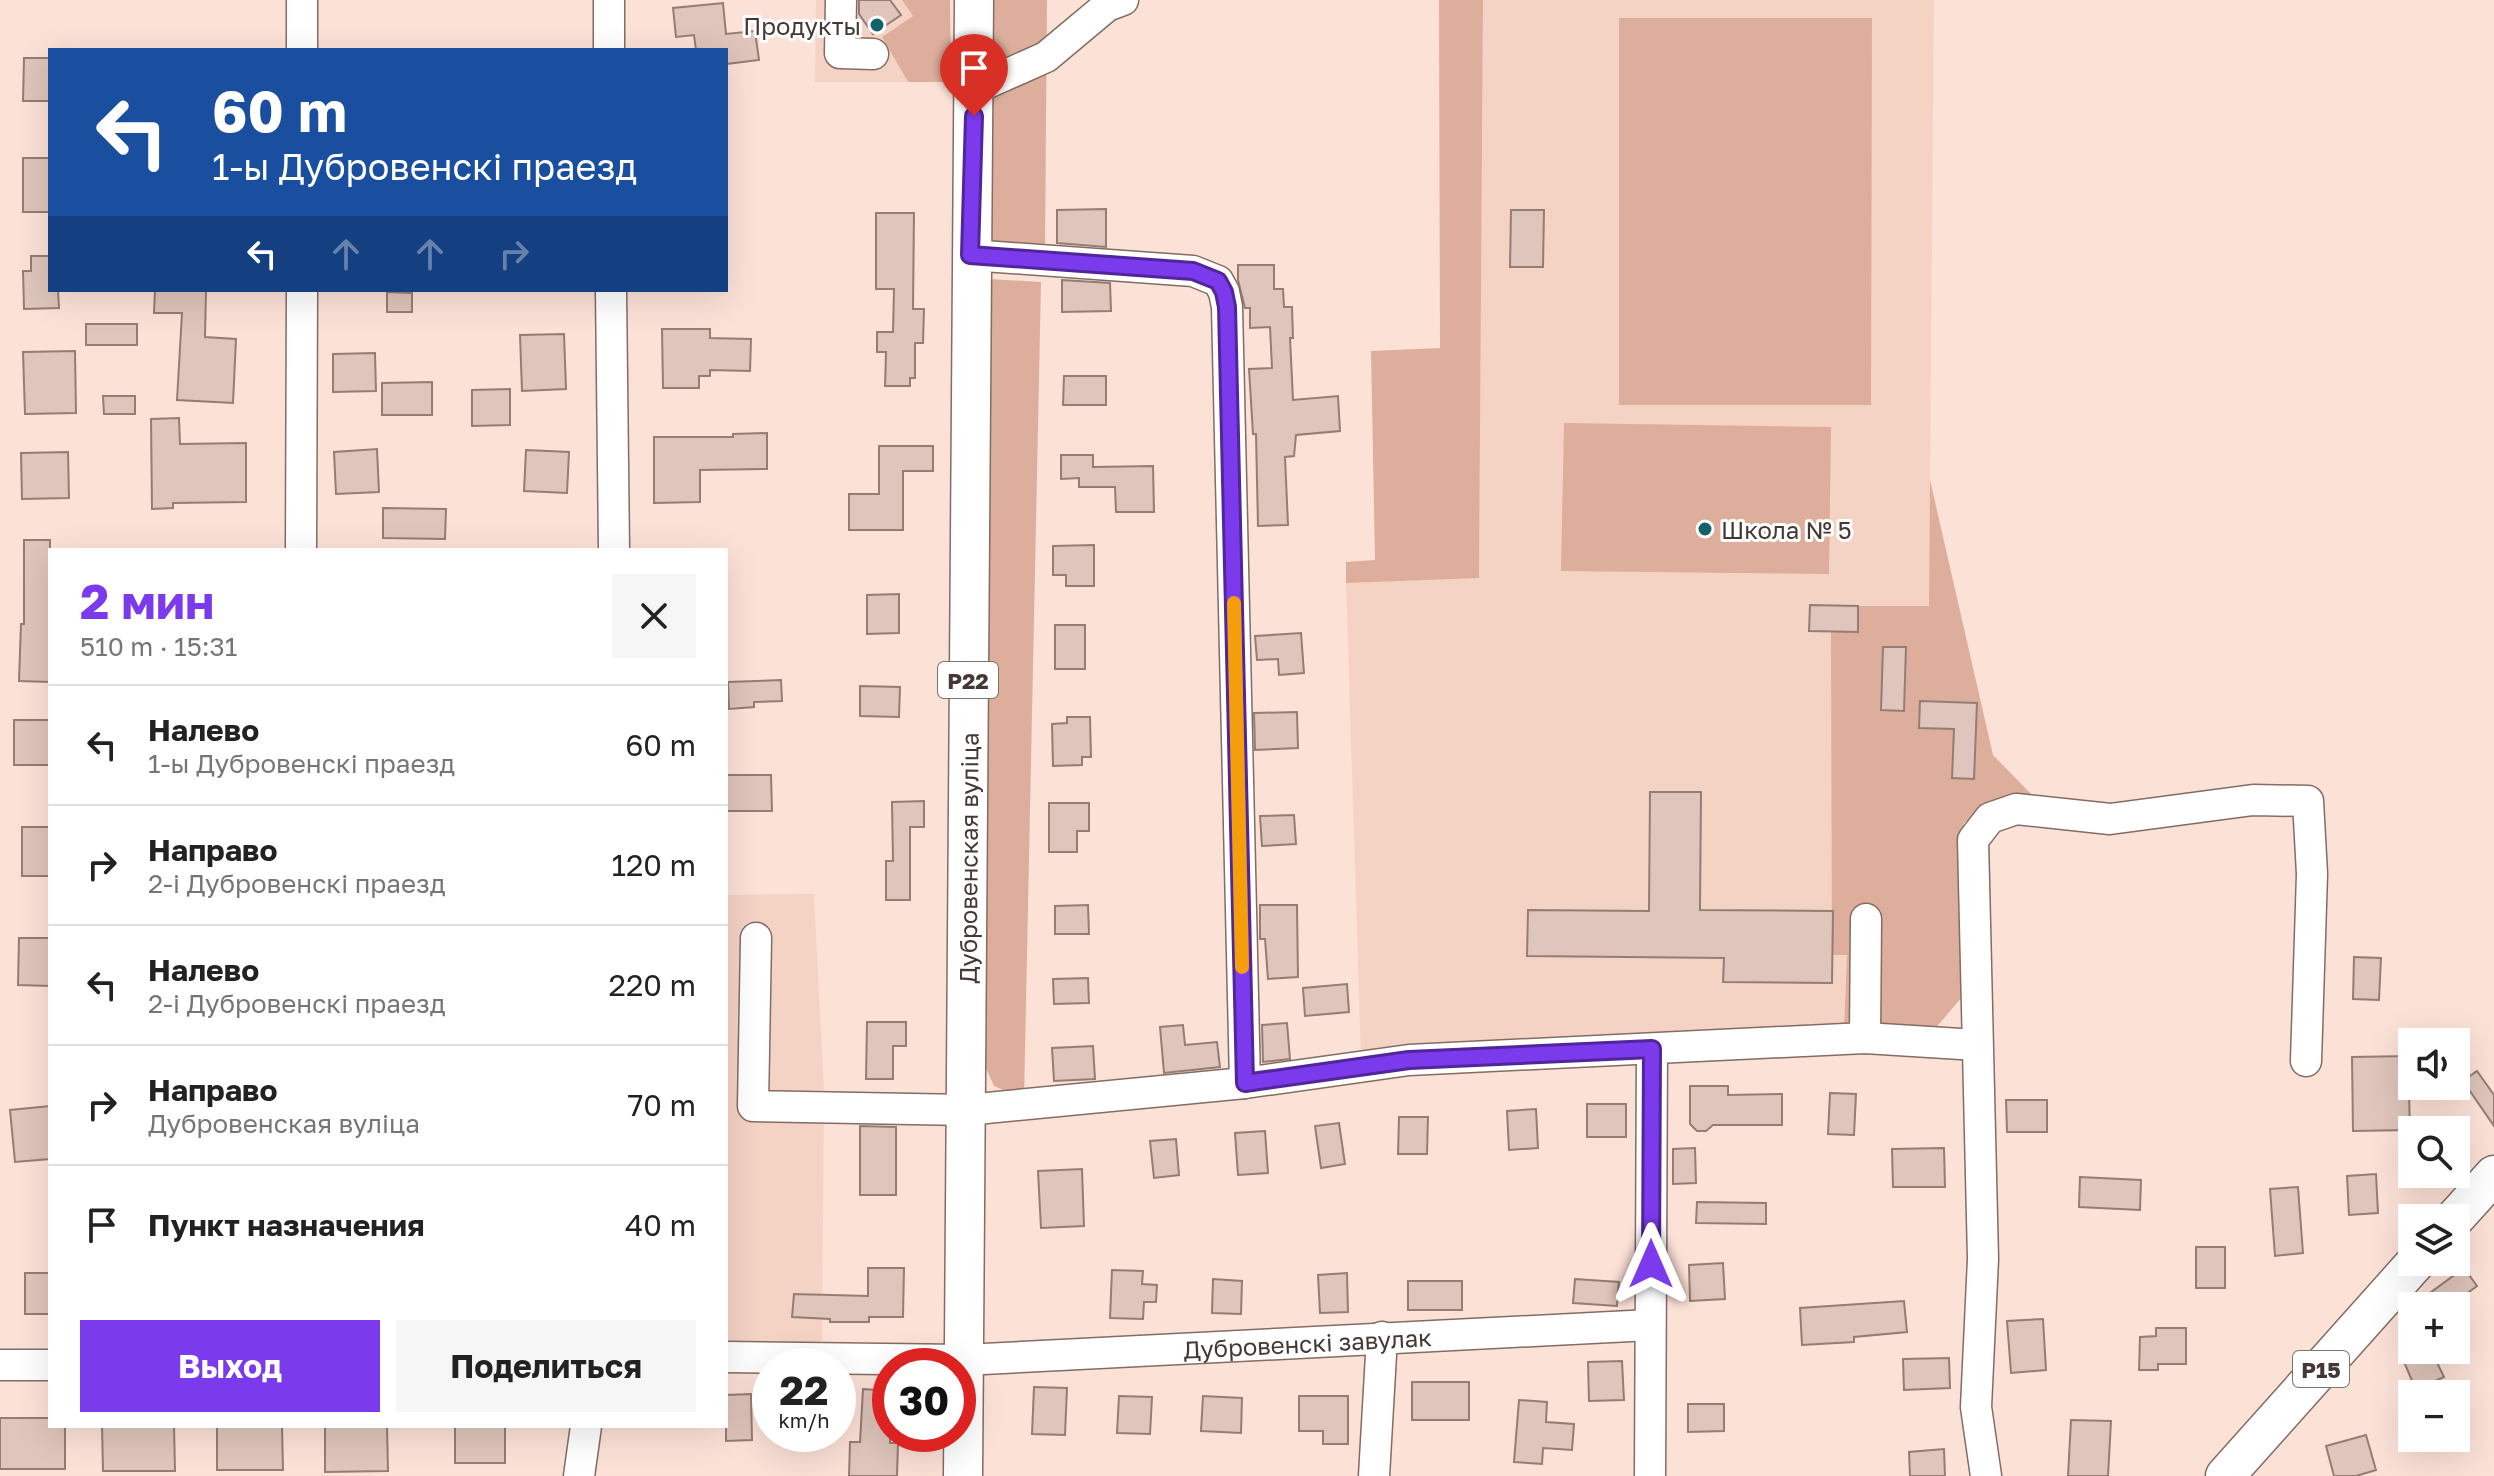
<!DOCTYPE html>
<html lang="ru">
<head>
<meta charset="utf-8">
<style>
  :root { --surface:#fff; --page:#f6f6f6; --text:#222; --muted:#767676; --line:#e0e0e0; --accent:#7c3aed }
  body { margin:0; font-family:"Golos Text",sans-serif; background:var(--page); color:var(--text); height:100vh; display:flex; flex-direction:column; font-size:30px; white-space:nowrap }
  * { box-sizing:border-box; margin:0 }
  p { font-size:26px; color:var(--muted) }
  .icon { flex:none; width:44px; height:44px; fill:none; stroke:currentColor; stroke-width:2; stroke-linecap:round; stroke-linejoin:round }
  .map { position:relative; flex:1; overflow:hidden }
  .sheet { position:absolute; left:48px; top:548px; width:680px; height:880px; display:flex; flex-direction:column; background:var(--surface); border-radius:0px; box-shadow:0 8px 32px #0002 }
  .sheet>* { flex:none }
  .banner { position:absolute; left:48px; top:48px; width:680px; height:244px; border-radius:0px; box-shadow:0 8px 32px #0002; background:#1a4fa0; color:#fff; overflow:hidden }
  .fabs { position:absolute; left:2398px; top:1028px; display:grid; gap:16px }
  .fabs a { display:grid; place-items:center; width:72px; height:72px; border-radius:0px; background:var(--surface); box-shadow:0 8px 32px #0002; font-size:40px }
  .speed { position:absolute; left:752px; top:1348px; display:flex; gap:16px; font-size:40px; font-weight:700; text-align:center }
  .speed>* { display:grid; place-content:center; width:104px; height:104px; border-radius:50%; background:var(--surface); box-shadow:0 8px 32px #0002; line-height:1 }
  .speed small { font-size:20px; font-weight:400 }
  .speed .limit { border:12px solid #d22; background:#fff; color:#111 }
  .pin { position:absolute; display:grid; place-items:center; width:68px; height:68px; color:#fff; margin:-82px -34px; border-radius:50% 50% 50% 0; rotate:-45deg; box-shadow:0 0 8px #0007 }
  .pin .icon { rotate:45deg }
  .me { position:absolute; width:88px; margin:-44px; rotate:0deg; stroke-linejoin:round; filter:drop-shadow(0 0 6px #0008) }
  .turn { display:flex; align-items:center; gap:28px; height:168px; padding:0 32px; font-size:36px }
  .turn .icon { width:104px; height:104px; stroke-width:2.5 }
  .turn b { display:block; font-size:56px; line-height:68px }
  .lanes { display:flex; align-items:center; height:76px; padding:0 32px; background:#0003; justify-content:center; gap:40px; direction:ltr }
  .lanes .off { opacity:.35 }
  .round { display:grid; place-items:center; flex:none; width:84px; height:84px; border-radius:0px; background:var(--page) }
  .headline { display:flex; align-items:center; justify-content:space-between; height:136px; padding:0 32px }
  h1 { font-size:48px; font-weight:700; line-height:60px; color:var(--accent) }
  .action { display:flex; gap:16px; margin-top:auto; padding:16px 32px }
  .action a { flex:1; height:92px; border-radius:0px; background:var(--accent); color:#fff; font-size:32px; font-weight:700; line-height:92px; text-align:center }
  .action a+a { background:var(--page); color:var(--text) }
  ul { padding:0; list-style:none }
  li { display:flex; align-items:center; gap:24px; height:120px; padding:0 32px; border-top:2px solid var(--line) }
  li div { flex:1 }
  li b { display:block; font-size:30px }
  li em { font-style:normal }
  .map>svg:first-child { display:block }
  .built { fill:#f4d3c5 }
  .green { fill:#ddae9b }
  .building { fill:#dfc5bb; stroke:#947d73; stroke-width:2 }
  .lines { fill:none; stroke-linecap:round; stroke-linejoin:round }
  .minor-casing { stroke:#836c63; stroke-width:33 }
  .major-casing { stroke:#836c63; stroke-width:41 }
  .minor { stroke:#fff; stroke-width:30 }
  .major { stroke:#fff; stroke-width:38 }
  .route-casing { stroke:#51269a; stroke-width:20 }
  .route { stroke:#7c3aed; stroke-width:14 }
  .slow { stroke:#f59e0b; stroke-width:14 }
  .poi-dot { fill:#13626b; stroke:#fff; stroke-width:3 }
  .labels { text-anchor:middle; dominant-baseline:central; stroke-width:6; stroke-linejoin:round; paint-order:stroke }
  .shield { fill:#fff; stroke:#7b7471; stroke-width:2 }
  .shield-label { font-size:22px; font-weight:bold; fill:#433834 }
  .poi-label { font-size:24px; fill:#433834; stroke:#fff; text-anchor:end }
  .street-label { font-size:24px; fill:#433834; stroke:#fff }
</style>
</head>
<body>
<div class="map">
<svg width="2494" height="1476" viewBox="0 0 2494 1476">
  <rect width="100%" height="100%" fill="#fce1d7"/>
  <g class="built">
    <path d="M816 0H902L913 16 882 37 908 82H815Z"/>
    <path d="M1483 0H1934L1929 607 1858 606 1833 911V955H1847L1844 1029 1427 1043 1361 1057 1346 583 1479 577Z"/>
    <path d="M814 894 824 1091 822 1345 726 1342V895Z"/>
  </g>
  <g class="green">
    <path d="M902 0H950L951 82H908L882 37 913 16Z"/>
    <path d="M993 0H1047L1045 250 990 242Z"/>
    <path d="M1439 0H1483L1479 578 1346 583V562L1375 560 1371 351 1440 348Z"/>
    <path d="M1619 18H1872L1871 405H1619Z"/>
    <path d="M989 279 1041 282 1024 1099 994 1086 980 1055Z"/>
    <path d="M1564 423 1831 427 1829 574 1561 571Z"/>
    <path d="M1930 480 1993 755 2034 797 1996 800 1964 823 1962 997 1934 1030 1844 1029 1847 955H1832L1831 631H1857L1858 606H1929Z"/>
  </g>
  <g class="building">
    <path d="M859 0H890L901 15 873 34 859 14Z"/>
    <path d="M723 3 726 34 755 31 759 60 726 64V50H696L694 35 676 37 673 8Z"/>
    <path d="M24 58H50V101H23Z"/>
    <rect x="23" y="158" width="27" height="54"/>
    <path d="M1106 209V247L1057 243V210Z"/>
    <path d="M1511 210H1544L1543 267H1510Z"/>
    <path d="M876 213H914L913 309H924L923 343H915V378H910V386H885L886 352H877V332H893L894 289H876Z"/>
    <path d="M31 256H50V290H58L59 308 24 309 23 271H31Z"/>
    <path d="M1238 265H1274V289H1283L1284 307H1292L1293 338H1290L1293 400 1338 396 1340 431 1296 435 1294 456 1285 457 1288 525 1258 526 1256 434H1253L1249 369 1272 368 1270 327 1250 328V308H1245L1238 280Z"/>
    <path d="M1062 280 1110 283 1111 311 1062 312Z"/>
    <path d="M155 290H206L205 337 236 339 233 403 177 400 182 313H154Z"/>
    <path d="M387 292 412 293V312H387Z"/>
    <rect x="86" y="324" width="51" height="21"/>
    <path d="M662 329H710V338L751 339 750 371 710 370V376H699V388H663Z"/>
    <path d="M564 334 566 389 522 391 520 335Z"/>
    <path d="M75 351 76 413 25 414 23 352Z"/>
    <path d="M375 353 376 391 333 392V354Z"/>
    <path d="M1064 376H1106V405H1063Z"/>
    <path d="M432 382V415H382V383Z"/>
    <path d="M510 389V425L472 426V390Z"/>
    <path d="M103 396H135V414H104Z"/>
    <path d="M179 418 180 444 246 443V502L173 503V508L152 509 151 419Z"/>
    <path d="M767 433V469L700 470V502L654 503V437H733V434Z"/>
    <path d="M879 446H933V471H903V530H849V494H879Z"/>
    <path d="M377 449 379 492 336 494 334 452Z"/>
    <path d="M526 450 569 452 567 493 524 491Z"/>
    <path d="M68 452 69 498 22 499 21 453Z"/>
    <path d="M1061 455H1093V467L1153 466 1154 512H1116L1115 487H1079V478L1061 479Z"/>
    <path d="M383 508 446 509 445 539 383 538Z"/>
    <path d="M24 540H50V682L19 681 21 624H24Z"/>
    <path d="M1094 545V586H1066V575H1053V546Z"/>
    <path d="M899 594V633L867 634V595Z"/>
    <path d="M1810 605 1858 606V632L1809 631Z"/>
    <rect x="1055" y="625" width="30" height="44"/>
    <path d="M1301 633 1304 673 1279 675 1278 659 1257 660 1255 636Z"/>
    <path d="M1883 647H1906L1904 711 1881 710Z"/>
    <path d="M781 680 782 701 754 702V707L729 709 728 682Z"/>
    <path d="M860 686 900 687 899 717 860 716Z"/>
    <path d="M1920 701 1977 703 1974 779 1952 778 1954 729 1919 728Z"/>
    <path d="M1297 712 1298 748 1255 750 1254 713Z"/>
    <path d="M1067 717H1090L1091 757H1082V765L1053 766 1052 724 1067 723Z"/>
    <rect x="14" y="720" width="36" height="45"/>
    <path d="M726 775H771L772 811H726Z"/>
    <path d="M1650 792H1701L1700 910 1833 911 1832 983 1723 982 1724 958 1527 956 1528 910 1649 911Z"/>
    <path d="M924 801V827H910V900H886V861H893L892 802Z"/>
    <path d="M1049 803H1089V831H1077V852H1049Z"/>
    <path d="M1294 815 1296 844 1262 846 1260 816Z"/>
    <rect x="22" y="827" width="28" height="49"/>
    <path d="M1088 905 1089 934H1055V906Z"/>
    <path d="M1260 905H1297L1298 977 1268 979 1265 939H1260Z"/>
    <path d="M19 938H50V986L18 985Z"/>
    <path d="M2354 957 2381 958 2379 1000 2353 999Z"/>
    <path d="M1088 978 1089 1003 1054 1004 1053 979Z"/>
    <path d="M1347 984 1349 1012 1305 1016 1303 988Z"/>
    <path d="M867 1022H906V1046H893V1079H866Z"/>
    <path d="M1287 1023 1290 1059 1263 1062 1262 1025Z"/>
    <path d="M1183 1025 1185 1045 1217 1042 1220 1067 1164 1073 1160 1027Z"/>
    <path d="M1093 1046 1095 1079 1054 1081 1052 1048Z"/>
    <path d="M2408 1056 2410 1130 2353 1131 2352 1057Z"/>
    <path d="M2477 1071 2494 1095V1126L2463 1081Z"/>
    <path d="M1690 1086H1728V1095L1782 1094V1125H1713L1706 1131H1697L1690 1124Z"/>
    <path d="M1830 1093 1856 1094 1854 1135 1828 1134Z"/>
    <path d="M2006 1100H2047V1132H2007Z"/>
    <rect x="1587" y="1104" width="39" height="33"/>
    <path d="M50 1106V1159L15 1162 10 1110Z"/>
    <path d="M1536 1109 1538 1148 1509 1150 1507 1111Z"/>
    <path d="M1399 1117H1428L1427 1154H1398Z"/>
    <path d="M1339 1123 1345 1164 1321 1168 1315 1126Z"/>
    <path d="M860 1126 896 1127V1195H860Z"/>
    <path d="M1265 1131 1268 1173 1238 1175 1235 1133Z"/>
    <path d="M1176 1139 1179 1175 1154 1178 1150 1141Z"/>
    <path d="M1695 1148 1696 1183 1673 1184V1149Z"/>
    <path d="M1944 1148 1945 1187H1893L1892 1149Z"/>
    <path d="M1082 1169 1084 1226 1041 1228 1038 1171Z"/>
    <path d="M2376 1174 2378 1213 2349 1215 2347 1176Z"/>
    <path d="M2080 1177 2141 1180 2140 1210 2079 1207Z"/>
    <path d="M2298 1187 2303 1253 2275 1256 2270 1189Z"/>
    <path d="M1697 1202 1766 1203V1224L1696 1223Z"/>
    <rect x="2196" y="1247" width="29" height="41"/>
    <path d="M1723 1263 1725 1299 1690 1301 1689 1265Z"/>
    <path d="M868 1268H904L903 1317H869V1322H830V1319L792 1317 794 1294 868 1296Z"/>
    <path d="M2464 1268 2477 1286 2450 1306H2412Z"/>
    <path d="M1112 1270 1143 1271 1142 1284 1157 1285 1156 1302H1144L1143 1319 1110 1318Z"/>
    <rect x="25" y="1273" width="25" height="41"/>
    <path d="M1347 1273 1348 1312 1320 1313 1318 1275Z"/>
    <path d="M1213 1279 1242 1281 1241 1314 1212 1313Z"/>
    <path d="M1575 1279 1619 1282 1617 1306 1573 1303Z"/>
    <rect x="1408" y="1281" width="54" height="29"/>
    <path d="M1904 1301 1907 1332 1854 1337V1342L1802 1345 1800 1308Z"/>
    <path d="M2043 1319 2046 1370 2011 1373 2007 1321Z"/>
    <path d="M2156 1328H2186V1364H2158V1370H2139L2140 1337 2156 1336Z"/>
    <path d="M2411 1350H2431L2444 1377 2416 1390 2401 1355Z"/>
    <path d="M1949 1358 1950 1388 1904 1390 1903 1359Z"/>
    <path d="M1622 1361 1624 1400 1589 1401 1588 1362Z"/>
    <rect x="1412" y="1382" width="57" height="38"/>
    <path d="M1034 1387 1067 1388 1065 1435 1032 1434Z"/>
    <path d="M863 1389 890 1391V1443H898L897 1476H849L850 1442H860Z"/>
    <path d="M751 1394 752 1440 726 1441V1395Z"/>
    <path d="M1119 1396 1152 1397 1150 1434 1117 1433Z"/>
    <path d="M1203 1396 1242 1398 1241 1433 1201 1431Z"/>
    <path d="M1299 1396H1348V1444H1323V1431H1299Z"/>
    <path d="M1519 1400 1547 1402 1546 1422 1574 1424 1572 1450 1543 1448 1542 1464 1514 1462Z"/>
    <path d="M1688 1404H1724V1431L1688 1432Z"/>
    <path d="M0 1418H50V1426H65V1469H0Z"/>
    <path d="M2071 1420 2111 1421 2108 1476H2068Z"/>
    <path d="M102 1426H174L175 1471H103Z"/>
    <path d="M217 1426H282L283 1470H217Z"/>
    <path d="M325 1426H387L388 1471 325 1472Z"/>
    <rect x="455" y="1426" width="50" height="37"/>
    <path d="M2366 1435 2376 1470 2356 1476H2334L2326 1446Z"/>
    <path d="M1944 1449 1945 1476H1910L1909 1452Z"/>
  </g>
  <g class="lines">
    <defs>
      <g id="minor">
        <path d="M609 0V50"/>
        <path d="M841 0 840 53 873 54"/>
        <path d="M302 50V0"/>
        <path d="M974 89 1046 57 1107 6 1123 0"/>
        <path d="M970 255 1193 271 1218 281 1224 292 1227 307 1245 1083"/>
        <path d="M611 290 614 550"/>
        <path d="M301 550 302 290"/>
        <path d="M756 938 753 1106 966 1110 1245 1083 1409 1060 1865 1038 1977 1045"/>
        <path d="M1865 1038 1866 919"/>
        <path id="s1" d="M726 1357 964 1360 1650 1325"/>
        <path d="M0 1365H50"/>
        <path d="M579 1476 586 1426"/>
        <path d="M1374 1476 1382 1337"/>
        <path d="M1650 1476 1652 1049"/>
        <path d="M1986 1476 1976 1407 1983 1259 1973 840 1990 818 2016 809 2110 819 2253 800 2308 801 2312 874 2306 1061"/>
      </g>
      <g id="major">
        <path d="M2455 1218 2494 1175"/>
        <path id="s2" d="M963 1476 974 0"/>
        <path d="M2225 1476 2416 1262"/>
      </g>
    </defs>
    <use href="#minor" class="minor-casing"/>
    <use href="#major" class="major-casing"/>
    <use href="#minor" class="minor"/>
    <use href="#major" class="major"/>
  </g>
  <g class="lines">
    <defs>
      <path id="route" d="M974 116 970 255 1193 271 1218 281 1224 292 1227 307 1245 1083 1409 1060 1652 1049 1651 1264"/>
    </defs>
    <use href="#route" class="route-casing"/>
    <use href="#route" class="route"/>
    <path class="slow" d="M1234 603 1242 967"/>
  </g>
  <g class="poi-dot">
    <circle cx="877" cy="25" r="8"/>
    <circle cx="1705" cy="529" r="8"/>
  </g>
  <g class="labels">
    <g class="shield">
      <rect x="938" y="662" width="60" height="36" rx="6"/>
      <rect x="2293" y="1351" width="56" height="36" rx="6"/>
    </g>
    <g class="shield-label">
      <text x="968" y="680">Р22</text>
      <text x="2321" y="1369">Р15</text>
    </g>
    <g class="poi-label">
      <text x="861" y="25">Продукты</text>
      <text x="1721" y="529" text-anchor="start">Школа № 5</text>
    </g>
    <g class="street-label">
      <text stroke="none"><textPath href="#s2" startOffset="618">Дубровенская вуліца</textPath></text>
      <text stroke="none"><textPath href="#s1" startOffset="582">Дубровенскі завулак</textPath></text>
    </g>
  </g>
</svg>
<div class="fabs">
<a><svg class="icon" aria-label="sound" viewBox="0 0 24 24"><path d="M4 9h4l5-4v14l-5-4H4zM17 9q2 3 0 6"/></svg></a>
<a><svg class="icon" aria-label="search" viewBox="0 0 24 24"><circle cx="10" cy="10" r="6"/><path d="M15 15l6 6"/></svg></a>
<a><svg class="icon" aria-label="layers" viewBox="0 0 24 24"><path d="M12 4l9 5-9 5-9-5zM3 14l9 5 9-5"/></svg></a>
<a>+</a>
<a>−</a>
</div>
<div class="speed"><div>22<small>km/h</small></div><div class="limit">30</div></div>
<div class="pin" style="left:974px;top:116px;background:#d93025"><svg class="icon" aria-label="arrive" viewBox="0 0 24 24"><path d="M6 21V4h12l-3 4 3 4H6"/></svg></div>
<svg class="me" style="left:1651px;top:1264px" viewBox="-20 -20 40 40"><path d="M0-17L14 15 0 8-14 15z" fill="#7c3aed" stroke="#fff" stroke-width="4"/></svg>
<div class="banner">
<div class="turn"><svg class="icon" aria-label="left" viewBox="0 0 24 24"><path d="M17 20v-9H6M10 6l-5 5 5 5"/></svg><div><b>60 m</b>1-ы Дубровенскі праезд</div></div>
<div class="lanes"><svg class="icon" aria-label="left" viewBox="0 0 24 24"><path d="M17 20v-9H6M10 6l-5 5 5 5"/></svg><svg class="icon off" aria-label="ahead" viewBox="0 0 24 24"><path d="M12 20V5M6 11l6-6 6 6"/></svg><svg class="icon off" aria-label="ahead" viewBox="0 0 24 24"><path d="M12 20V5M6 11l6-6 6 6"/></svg><svg class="icon off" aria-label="right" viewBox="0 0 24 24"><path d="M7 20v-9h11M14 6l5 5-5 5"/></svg></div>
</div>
<section class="sheet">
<div class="headline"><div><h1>2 мин</h1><p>510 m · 15:31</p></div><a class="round"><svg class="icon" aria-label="close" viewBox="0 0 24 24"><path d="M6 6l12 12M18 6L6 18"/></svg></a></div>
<ul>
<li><svg class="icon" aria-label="left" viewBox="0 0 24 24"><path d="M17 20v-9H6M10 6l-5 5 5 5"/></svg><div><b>Налево</b><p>1-ы Дубровенскі праезд</p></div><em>60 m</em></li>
<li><svg class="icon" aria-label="right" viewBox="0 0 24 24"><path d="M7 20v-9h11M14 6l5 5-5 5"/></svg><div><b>Направо</b><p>2-і Дубровенскі праезд</p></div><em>120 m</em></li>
<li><svg class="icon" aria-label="left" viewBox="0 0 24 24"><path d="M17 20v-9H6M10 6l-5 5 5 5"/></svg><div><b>Налево</b><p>2-і Дубровенскі праезд</p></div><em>220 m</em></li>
<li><svg class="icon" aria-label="right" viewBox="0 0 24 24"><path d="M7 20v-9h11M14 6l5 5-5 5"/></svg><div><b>Направо</b><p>Дубровенская вуліца</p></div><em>70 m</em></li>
<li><svg class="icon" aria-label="arrive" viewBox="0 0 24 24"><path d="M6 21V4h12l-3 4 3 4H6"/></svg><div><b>Пункт назначения</b></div><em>40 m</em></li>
</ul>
<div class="action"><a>Выход</a><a>Поделиться</a></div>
</section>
</div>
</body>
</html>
